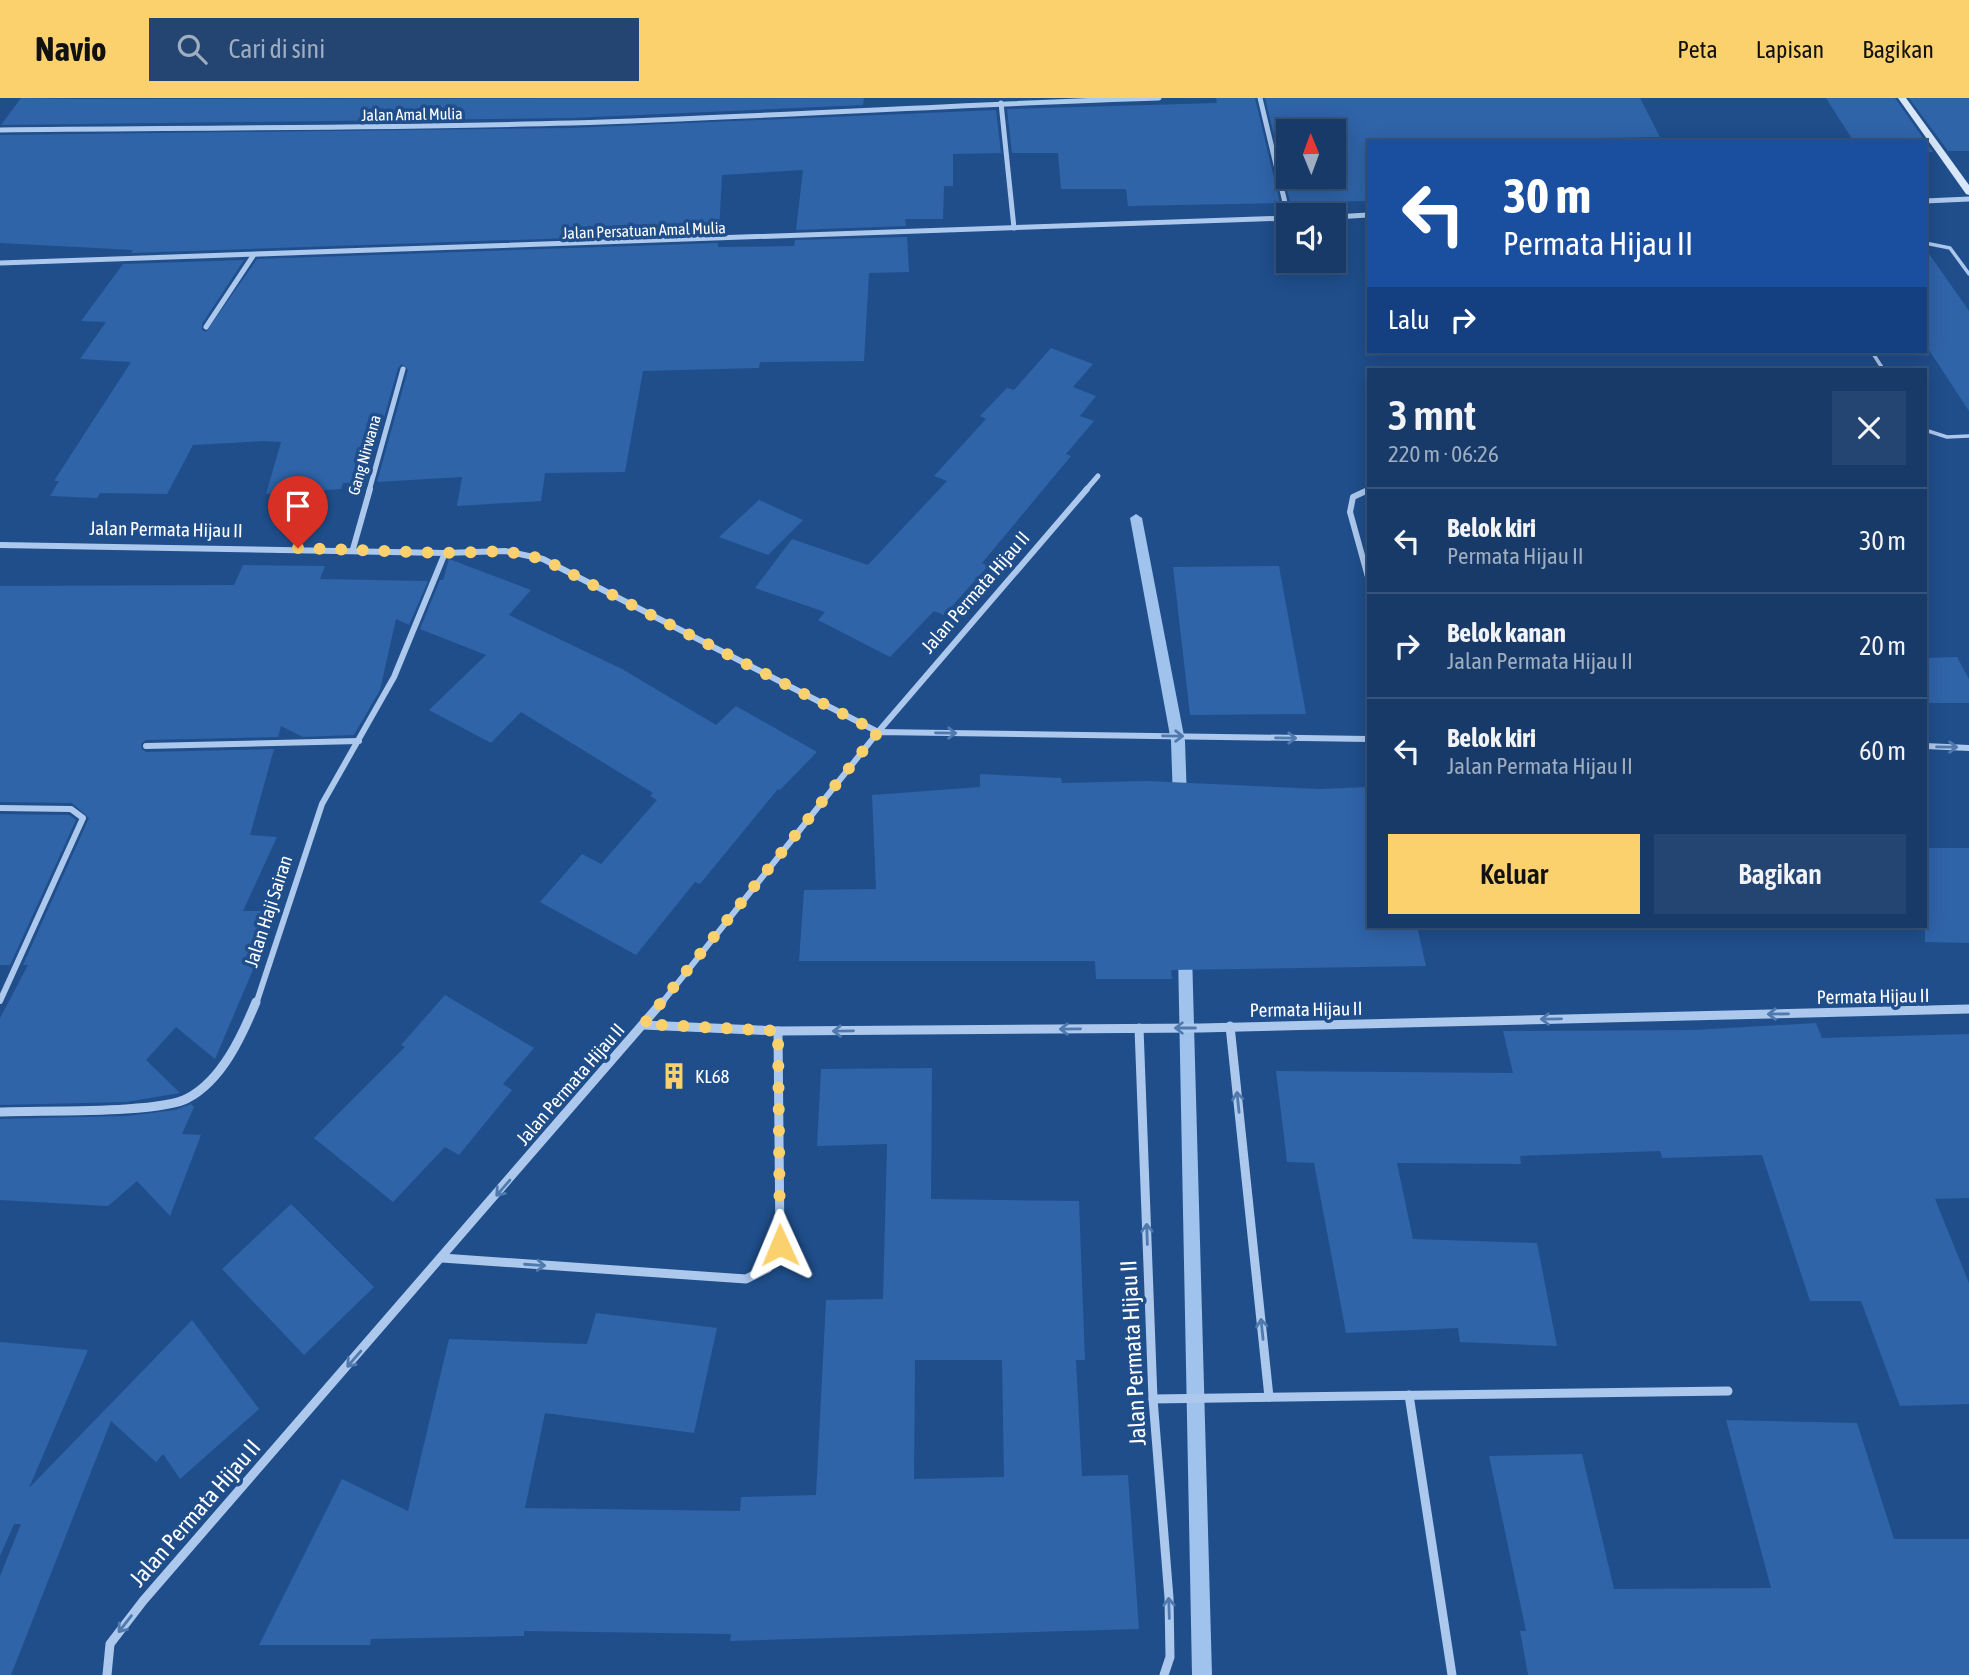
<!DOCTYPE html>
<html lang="id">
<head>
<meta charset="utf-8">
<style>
  :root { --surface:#173a68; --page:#244571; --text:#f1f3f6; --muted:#9eadc0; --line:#36547c; --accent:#fad16c }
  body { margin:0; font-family:"Asap Condensed",sans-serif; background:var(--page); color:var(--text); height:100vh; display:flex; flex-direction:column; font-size:26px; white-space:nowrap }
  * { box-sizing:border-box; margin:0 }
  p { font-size:23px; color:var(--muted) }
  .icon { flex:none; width:38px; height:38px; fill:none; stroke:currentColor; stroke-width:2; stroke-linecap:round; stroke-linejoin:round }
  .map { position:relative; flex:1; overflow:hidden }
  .drawer { position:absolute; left:1367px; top:270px; width:560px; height:560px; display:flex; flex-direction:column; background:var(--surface); border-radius:0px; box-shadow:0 4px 18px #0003,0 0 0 2px var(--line) }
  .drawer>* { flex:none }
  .top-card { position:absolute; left:1367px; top:42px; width:560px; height:214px; border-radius:0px; box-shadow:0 4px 18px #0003,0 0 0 2px var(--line); background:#1a4fa0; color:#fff; overflow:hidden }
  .needle { width:46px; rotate:359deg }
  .fabs { position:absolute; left:1276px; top:21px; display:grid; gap:14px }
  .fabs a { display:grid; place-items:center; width:70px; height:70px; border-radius:0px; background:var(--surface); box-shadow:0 4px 18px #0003,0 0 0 2px var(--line); font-size:35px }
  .pin { position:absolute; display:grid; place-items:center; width:60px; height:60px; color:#fff; margin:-72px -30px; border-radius:50% 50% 50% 0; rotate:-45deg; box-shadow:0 0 7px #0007 }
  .pin .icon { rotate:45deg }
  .me { position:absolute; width:77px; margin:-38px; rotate:359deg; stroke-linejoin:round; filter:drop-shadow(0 0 5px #0008) }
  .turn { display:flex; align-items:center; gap:24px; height:147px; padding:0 21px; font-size:32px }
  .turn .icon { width:91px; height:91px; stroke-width:2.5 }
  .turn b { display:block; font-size:49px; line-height:60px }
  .then { display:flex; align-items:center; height:66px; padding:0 21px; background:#0003; gap:14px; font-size:26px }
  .round { display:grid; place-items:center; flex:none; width:74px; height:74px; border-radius:0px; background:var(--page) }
  .headline { display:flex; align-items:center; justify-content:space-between; height:119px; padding:0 21px }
  h1 { font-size:42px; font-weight:600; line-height:52px }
  .action { display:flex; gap:14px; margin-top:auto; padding:14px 21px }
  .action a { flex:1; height:80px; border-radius:0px; background:var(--accent); color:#111; font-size:28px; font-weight:600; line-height:80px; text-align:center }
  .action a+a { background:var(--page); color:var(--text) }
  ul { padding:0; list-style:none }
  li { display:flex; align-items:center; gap:21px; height:105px; padding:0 21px; border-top:2px solid var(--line) }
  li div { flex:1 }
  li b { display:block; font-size:26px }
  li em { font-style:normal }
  header { display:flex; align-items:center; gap:42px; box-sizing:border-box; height:98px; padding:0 35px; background:var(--accent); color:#111 }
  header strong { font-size:33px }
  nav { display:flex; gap:38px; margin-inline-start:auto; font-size:24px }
  .search { width:490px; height:63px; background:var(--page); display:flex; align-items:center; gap:18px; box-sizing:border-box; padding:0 24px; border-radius:0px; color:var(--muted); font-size:26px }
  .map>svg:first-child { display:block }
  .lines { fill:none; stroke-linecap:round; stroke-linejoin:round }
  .stream { fill:#9fc3ed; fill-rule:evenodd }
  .building { fill:#2f64a9; fill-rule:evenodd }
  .lane { stroke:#acc8ec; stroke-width:3.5 }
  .street-far2 { stroke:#acc8ec; stroke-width:5 }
  .street-far1 { stroke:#acc8ec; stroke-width:6 }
  .street { stroke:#acc8ec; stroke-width:9 }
  .secondary { fill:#d7e6f9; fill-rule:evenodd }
  .oneway { stroke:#5079ad }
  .route { stroke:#fad16c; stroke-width:12; stroke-dasharray:0 21.6 }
  .labels { text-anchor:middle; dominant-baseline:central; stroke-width:7; stroke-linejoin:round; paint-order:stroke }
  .far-street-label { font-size:16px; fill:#fff; stroke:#1f4e8b }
  .street-label { font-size:19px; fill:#fff; stroke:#1f4e8b }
  .poi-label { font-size:19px; fill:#fff; stroke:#1f4e8b; text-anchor:start }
  .near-street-label { font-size:23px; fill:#fff; stroke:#1f4e8b }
</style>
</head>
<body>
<header>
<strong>Navio</strong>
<div class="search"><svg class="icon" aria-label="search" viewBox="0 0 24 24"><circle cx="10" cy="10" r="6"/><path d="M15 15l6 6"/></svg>Cari di sini</div>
<nav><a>Peta</a><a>Lapisan</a><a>Bagikan</a></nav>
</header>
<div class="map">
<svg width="1969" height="1577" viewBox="0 0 1969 1577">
  <rect width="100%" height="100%" fill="#1f4e8b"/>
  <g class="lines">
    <g class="stream">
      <path d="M1136 416 1142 420 1185 643 1187 702 1185 706H1175L1173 702 1171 643 1130 420Z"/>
      <path d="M1185 849 1190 850 1192 855 1212 1577H1192L1178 855 1180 850Z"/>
    </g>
  </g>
  <g class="building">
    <path d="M21 0 76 1 864 0 863 7 571 20 1 27Z"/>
    <path d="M1216 0H1255L1280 105 1128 108 1126 91H1061L1058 55H1012L1007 11 1217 5Z"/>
    <path d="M1265 0H1640L1660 39 1368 44V103L1290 104ZM1288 33H1334V79H1288Z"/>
    <path d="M1826 0H1895L1933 54H1925V44H1854Z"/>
    <path d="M1909 0H1969V53H1948Z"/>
    <path d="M996 12 1001 55 953 56V88H944L943 121H905L906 128 796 132 803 72 722 77 719 135 131 155 133 152 0 145V37L571 30Z"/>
    <path d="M907 139 909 174 869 175 864 263 760 264 759 270 643 273 625 374 545 375 541 403 457 408 462 379 377 384 408 272 402 266 398 270 366 384 343 385 341 391 266 396 281 344 263 343 193 347 167 396 100 395 97 400 50 398 59 383H54L131 264 80 261 106 224 81 223 123 166 244 162 202 226V232L206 234 257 161 718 145V149L794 148 795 142Z"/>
    <path d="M1925 150 1969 213V313L1925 246Z"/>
    <path d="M1051 250 1093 266 1073 289 1096 298 1080 318 1094 323 1066 356 1071 358 982 465 988 468 944 517 934 513 890 559 818 522 825 514 755 490 792 441 868 467 947 383 934 378 986 321 980 318 1007 290 1014 292Z"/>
    <path d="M759 402 803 422 768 457 719 439Z"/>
    <path d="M449 461 531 492 509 517 622 571 716 627 736 608 817 654 780 692 778 691 700 786 695 784 636 857 540 804 582 756 601 766 657 702 650 698 653 695 521 614 491 645 429 612 486 557 420 531 440 482H443Z"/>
    <path d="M243 467 325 468 320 481 428 483 409 527 396 521 380 592 354 637 303 639 281 628 278 639 146 642 141 646 142 651 146 654 274 651 250 737 277 739 243 813H278L259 867H255L215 961 176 929 146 962 180 995 126 1004 0 1007V920L28 867H23L89 720 72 705 0 704V488L234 487Z"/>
    <path d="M1279 468 1306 616 1190 617 1173 469Z"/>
    <path d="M1957 559 1969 581V605H1925V560Z"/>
    <path d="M980 676 1061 680 1062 685 1147 683 1320 691 1368 689V828H1417L1426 868 1171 872 1172 881H1096L1095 863H799L804 792 876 791 872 697 980 689Z"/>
    <path d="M0 716 69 717 76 722 10 867H0Z"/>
    <path d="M1925 750H1969V845L1925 844Z"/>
    <path d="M445 897 534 950 503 986 512 992 459 1057 445 1049 393 1104 314 1040 405 949 401 947Z"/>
    <path d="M1816 925 1822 940 1969 936V1100L1935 1101 1969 1185V1306L1900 1308 1861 1203H1810L1762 1057 1662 1060 1660 1053 1520 1058 1521 1066 1397 1065 1413 1141 1537 1145 1557 1248 1460 1244 1458 1230 1346 1235 1314 1065 1287 1064 1276 973 1513 975 1503 933 1694 932Z"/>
    <path d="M932 970 931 1101 1079 1103 1085 1262H1076L1082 1378 1128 1377 1139 1531 730 1543 731 1536 524 1533V1538L371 1541 370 1547H259L342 1381 408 1413 449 1241 587 1246 596 1215 717 1230 694 1335 545 1315 525 1410 740 1413 741 1399 816 1397 826 1202 883 1201 887 1046 817 1048 821 971ZM915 1262H1002L1004 1379 914 1381Z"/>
    <path d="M191 1006 194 1009 182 1036 201 1037 170 1118 137 1083 108 1108 0 1102V1021L127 1018 175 1012Z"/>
    <path d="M291 1106 374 1189 304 1257 222 1171Z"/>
    <path d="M192 1222 259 1311 180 1381 163 1356 156 1364 111 1323 11 1577H0V1478L21 1426H14L0 1458V1244L88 1252 29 1390Z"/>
    <path d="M1726 1322 1857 1325 1894 1441H1969V1577H1528L1520 1533H1526L1489 1358 1582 1356 1614 1491 1771 1490Z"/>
  </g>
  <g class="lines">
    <g class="lane">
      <path d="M1925 145 1950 150 1969 176"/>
      <path d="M1872 254 1883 271"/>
      <path d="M1925 332 1947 339 1969 338"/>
    </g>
    <g class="street-far2">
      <path d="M1260 0 1288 117"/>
      <path d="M1001 5 1014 130"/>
      <path d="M0 32C190 30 381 30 571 25 767 19 963 6 1159 0"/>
      <path d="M1925 103 1969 101"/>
      <path d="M1334 119 1368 117"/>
      <path d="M0 165 1288 120"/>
      <path d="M206 229 253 158"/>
      <path d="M369 393 403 271"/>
      <path d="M1085 393 1098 378"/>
    </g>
    <g class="street-far1">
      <path d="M1368 392 1353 399 1350 414 1368 479"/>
      <path d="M0 447 445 455 505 453 543 461 878 634 1087 391"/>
      <path d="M353 451 370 391"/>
      <path d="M146 648 359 643"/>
      <path d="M1925 648 1969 650"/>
      <path d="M0 710 71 711 83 720 0 903"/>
      <path d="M256 906 322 706 394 579 445 455"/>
      <path d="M661 906 878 634 1368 641"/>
    </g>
    <g class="street">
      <path d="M644 927 778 933 1201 930 1969 911"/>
      <path d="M1230 928 1269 1299"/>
      <path d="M1139 930 1153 1301 1169 1500 1170 1559 1164 1577"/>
      <path d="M0 1014C39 1012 160 1016 188 1000 222 982 242 938 256 904"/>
      <path d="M442 1160 746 1181 768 1170 780 1147 778 933"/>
      <path d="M1409 1297 1452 1577"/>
      <path d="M1153 1301 1728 1293"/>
      <path d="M107 1577 110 1546 143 1503 662 904"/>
    </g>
    <path class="secondary" d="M1898 0H1906L1969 87V97L1966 96Z"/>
  </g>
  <defs><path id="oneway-shaft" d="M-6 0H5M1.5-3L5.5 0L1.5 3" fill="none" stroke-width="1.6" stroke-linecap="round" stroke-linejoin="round" transform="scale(1.75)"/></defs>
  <g class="oneway">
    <use href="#oneway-shaft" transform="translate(946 635) rotate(1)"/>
    <use href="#oneway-shaft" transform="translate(1173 638) rotate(1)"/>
    <use href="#oneway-shaft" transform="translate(1286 640) rotate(1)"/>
    <use href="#oneway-shaft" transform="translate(1947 649) rotate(1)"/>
    <use href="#oneway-shaft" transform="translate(1778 916) rotate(179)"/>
    <use href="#oneway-shaft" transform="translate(1551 921) rotate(179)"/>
    <use href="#oneway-shaft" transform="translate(1185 930) rotate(-180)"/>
    <use href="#oneway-shaft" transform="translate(1070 931) rotate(179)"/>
    <use href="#oneway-shaft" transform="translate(843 933) rotate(179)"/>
    <use href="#oneway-shaft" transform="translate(1238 1004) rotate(-96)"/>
    <use href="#oneway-shaft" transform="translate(503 1090) rotate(131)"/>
    <use href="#oneway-shaft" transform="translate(1147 1136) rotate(-92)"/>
    <use href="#oneway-shaft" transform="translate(535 1167) rotate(4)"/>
    <use href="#oneway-shaft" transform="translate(1262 1231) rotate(-96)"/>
    <use href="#oneway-shaft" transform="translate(354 1261) rotate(131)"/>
    <use href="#oneway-shaft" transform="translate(1169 1510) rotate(-92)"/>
    <use href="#oneway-shaft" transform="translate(125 1526) rotate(128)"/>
  </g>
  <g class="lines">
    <path class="route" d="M298 450 445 455 505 453 543 461 878 634 644 926 778 933 780 1147"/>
  </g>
  <defs>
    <symbol id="building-bare" viewBox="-9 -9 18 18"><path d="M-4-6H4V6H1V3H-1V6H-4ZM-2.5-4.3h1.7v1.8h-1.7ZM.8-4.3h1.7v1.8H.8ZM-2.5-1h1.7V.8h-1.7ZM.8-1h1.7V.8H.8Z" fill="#fad16c" stroke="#1f4e8b" stroke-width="2.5" paint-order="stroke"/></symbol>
  </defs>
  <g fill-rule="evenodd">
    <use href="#building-bare" x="655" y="959" width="38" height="38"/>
  </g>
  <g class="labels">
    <g class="far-street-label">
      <text transform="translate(412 16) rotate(-1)">Jalan Amal Mulia</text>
      <text transform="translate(644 132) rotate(-2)">Jalan Persatuan Amal Mulia</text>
      <text transform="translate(364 357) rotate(-74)">Gang Nirwana</text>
    </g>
    <g class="street-label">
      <text transform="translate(166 431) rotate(1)">Jalan Permata Hijau II</text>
      <text transform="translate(975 494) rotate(-49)">Jalan Permata Hijau II</text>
      <text transform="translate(268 813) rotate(-72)">Jalan Haji Sairan</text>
      <text transform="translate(1873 898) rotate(-1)">Permata Hijau II</text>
      <text transform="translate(1306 911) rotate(-1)">Permata Hijau II</text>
      <text transform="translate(570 986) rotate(-49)">Jalan Permata Hijau II</text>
    </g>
    <g class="poi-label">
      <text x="695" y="978">KL68</text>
    </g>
    <g class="near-street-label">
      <text transform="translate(1133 1255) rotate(-93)">Jalan Permata Hijau II</text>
      <text transform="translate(195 1415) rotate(-49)">Jalan Permata Hijau II</text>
    </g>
  </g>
</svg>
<div class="fabs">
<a><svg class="needle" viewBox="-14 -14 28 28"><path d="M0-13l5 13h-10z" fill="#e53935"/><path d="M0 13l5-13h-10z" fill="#9eadc0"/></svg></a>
<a><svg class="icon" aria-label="sound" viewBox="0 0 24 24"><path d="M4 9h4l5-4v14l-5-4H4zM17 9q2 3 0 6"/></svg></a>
</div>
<div class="pin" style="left:298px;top:450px;background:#d93025"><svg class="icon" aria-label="arrive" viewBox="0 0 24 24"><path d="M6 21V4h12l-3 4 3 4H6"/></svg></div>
<svg class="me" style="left:780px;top:1147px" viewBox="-20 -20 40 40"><path d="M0-17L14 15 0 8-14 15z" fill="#fad16c" stroke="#fff" stroke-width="4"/></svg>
<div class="top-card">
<div class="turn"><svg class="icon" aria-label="left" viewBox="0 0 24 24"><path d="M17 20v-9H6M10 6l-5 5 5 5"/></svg><div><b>30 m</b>Permata Hijau II</div></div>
<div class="then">Lalu<svg class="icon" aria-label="right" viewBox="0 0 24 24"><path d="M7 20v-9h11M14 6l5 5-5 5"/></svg></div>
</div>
<section class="drawer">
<div class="headline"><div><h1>3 mnt</h1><p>220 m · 06:26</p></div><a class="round"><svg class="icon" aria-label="close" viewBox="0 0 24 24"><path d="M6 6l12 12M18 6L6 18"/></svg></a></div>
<ul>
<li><svg class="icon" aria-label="left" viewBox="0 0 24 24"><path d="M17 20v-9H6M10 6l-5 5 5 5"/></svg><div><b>Belok kiri</b><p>Permata Hijau II</p></div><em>30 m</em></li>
<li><svg class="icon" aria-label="right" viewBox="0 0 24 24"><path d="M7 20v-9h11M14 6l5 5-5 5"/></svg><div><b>Belok kanan</b><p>Jalan Permata Hijau II</p></div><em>20 m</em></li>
<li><svg class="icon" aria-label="left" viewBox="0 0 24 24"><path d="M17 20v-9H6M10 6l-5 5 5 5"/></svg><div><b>Belok kiri</b><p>Jalan Permata Hijau II</p></div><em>60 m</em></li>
</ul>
<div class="action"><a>Keluar</a><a>Bagikan</a></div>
</section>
</div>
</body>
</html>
